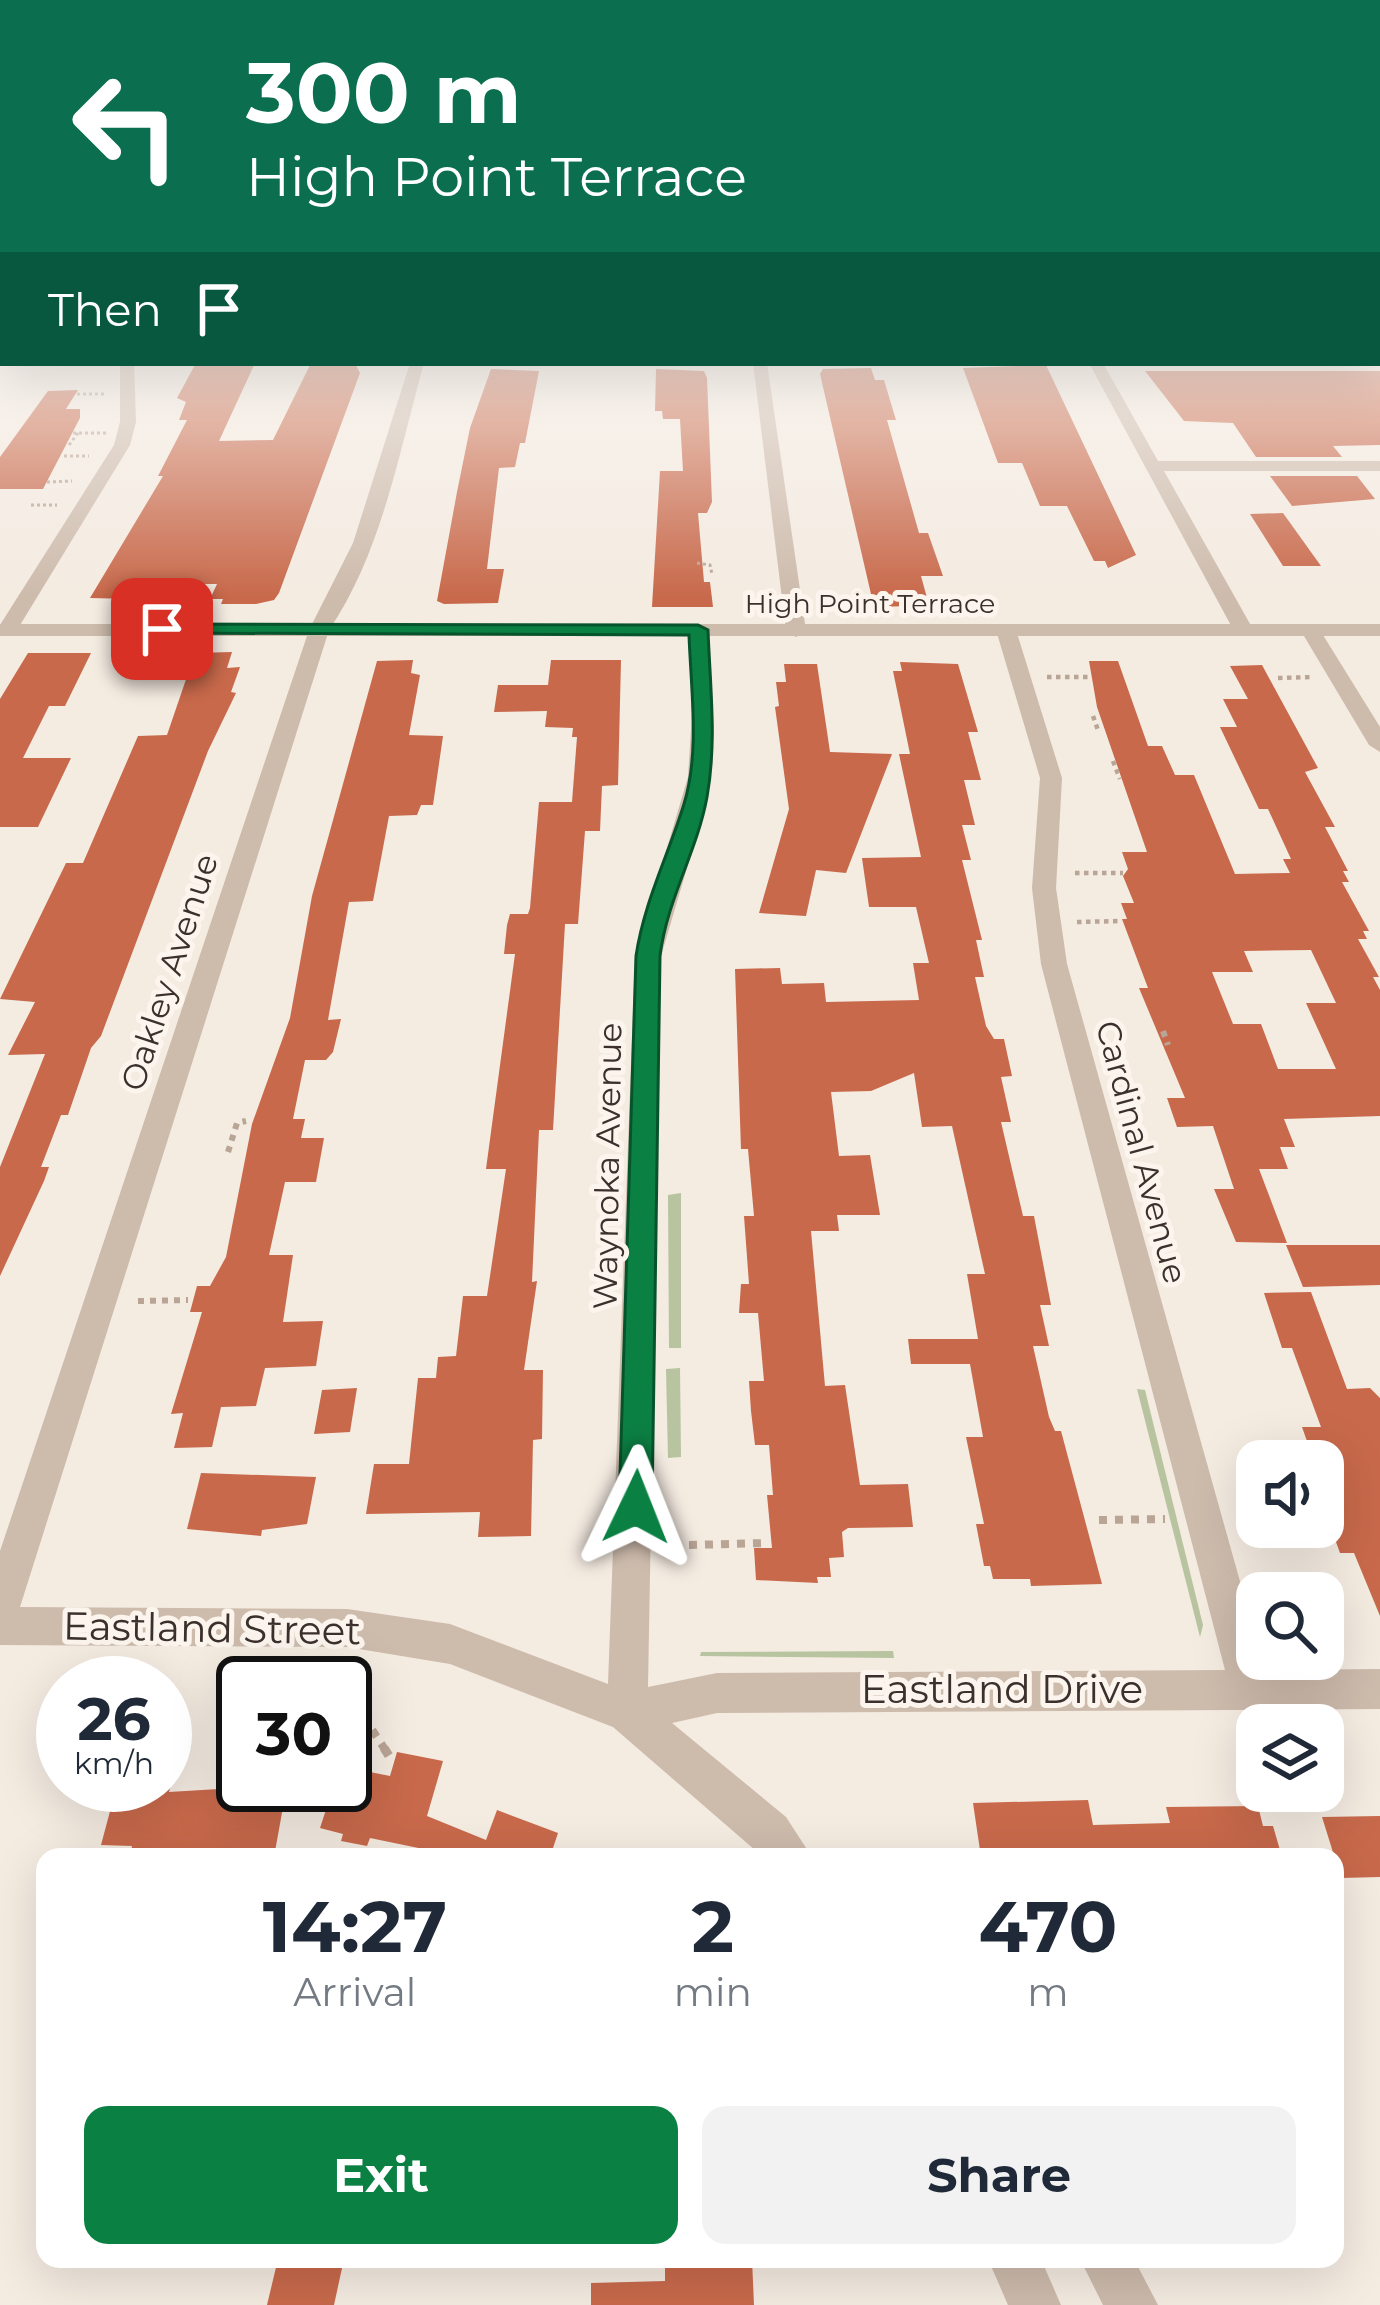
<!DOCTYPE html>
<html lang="en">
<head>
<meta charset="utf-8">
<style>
  :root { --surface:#fff; --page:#f2f2f3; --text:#1f2937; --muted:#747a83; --accent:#0b8043 }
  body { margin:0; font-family:Montserrat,sans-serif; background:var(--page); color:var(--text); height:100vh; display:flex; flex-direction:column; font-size:45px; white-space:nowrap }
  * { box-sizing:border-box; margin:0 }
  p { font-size:39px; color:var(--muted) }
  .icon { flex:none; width:66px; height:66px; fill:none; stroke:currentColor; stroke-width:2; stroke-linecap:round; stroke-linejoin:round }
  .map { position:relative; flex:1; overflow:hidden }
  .details { position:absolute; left:36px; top:1848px; width:1308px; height:420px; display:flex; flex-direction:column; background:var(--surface); border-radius:24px; box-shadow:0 12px 48px #0002 }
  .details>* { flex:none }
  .guide { position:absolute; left:0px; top:0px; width:1380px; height:366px; box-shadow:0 12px 48px #0002; background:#0b6e4f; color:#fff; overflow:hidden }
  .tools { position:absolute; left:1236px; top:1440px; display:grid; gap:24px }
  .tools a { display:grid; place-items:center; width:108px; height:108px; border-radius:24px; background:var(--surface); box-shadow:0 12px 48px #0002; font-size:60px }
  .speed { position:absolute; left:36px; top:1656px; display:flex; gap:24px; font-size:60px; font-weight:700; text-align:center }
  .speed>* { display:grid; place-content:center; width:156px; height:156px; border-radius:50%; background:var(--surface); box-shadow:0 12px 48px #0002; line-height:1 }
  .speed small { font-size:30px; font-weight:400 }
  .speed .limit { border:6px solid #111; border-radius:18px; background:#fff; color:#111 }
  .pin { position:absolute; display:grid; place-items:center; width:102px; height:102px; color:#fff; margin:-51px; border-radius:24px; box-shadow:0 6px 18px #0006 }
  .me { position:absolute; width:132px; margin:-66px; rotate:2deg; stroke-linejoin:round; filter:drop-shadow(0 0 9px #0008) }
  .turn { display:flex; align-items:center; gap:42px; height:252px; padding:0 48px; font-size:54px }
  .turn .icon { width:156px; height:156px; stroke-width:2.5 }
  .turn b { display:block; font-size:84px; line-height:102px }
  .then { display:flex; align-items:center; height:114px; padding:0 48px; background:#0003; gap:24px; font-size:45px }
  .eta { display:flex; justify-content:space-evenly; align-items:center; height:204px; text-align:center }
  .eta b { font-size:72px; font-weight:700; line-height:84px }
  .cta { display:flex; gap:24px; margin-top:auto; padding:24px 48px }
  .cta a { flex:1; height:138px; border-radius:24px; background:var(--accent); color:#fff; font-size:48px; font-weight:700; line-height:138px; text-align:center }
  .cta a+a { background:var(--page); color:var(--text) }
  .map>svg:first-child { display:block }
  .green { fill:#b8c4a0 }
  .building { fill:#c8694b; fill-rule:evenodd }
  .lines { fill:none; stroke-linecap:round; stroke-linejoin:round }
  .path-far4 { stroke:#b9a596; stroke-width:3; stroke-dasharray:3 3; stroke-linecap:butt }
  .path-far3 { stroke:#b9a596; stroke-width:4.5; stroke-dasharray:4.5 4.5; stroke-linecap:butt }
  .path-far2 { stroke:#b9a596; stroke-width:6; stroke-dasharray:6 6; stroke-linecap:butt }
  .path-far1 { stroke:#b9a596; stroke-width:8; stroke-dasharray:8 8; stroke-linecap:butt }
  .path { stroke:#b9a596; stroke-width:9; stroke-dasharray:9 9; stroke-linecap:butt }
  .minor { fill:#cdbbac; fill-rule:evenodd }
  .tertiary { fill:#cdbbac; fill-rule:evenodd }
  .route { fill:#0b8043; stroke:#07532c; stroke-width:3 }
  .labels { text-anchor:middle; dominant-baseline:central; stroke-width:10; stroke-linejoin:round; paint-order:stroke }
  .far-street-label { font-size:27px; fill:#3b302b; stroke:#fbf5ee }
  .street-label { font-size:33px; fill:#3b302b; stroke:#fbf5ee }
  .near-street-label { font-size:39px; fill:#3b302b; stroke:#fbf5ee }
</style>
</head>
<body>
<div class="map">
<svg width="1380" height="2305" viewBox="0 0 1380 2305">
  <rect width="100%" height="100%" fill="#f4ebe1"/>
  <g class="green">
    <path d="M681 1193V1348H669L668 1195Z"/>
    <path d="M680 1368 681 1457 668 1458 666 1369Z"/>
    <path d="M1137 1389 1145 1390 1203 1625 1200 1637Z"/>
    <path d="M893 1651 894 1658 700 1656 701 1652Z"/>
  </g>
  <g class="building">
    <path d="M196 363H255L219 441 273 440 311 363H355L360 373 279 593 274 600 256 604H221L223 599H210L217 584H140L132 599 90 598 163 476H158L187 420H179L186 402 177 398Z"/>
    <path d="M1046 365 1136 555 1108 568 1105 561H1094L1067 506H1040L1022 463H998L963 368Z"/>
    <path d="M871 368 875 380H884L896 420H887L919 533H928L943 576H921L927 598H909L911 606 874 607 820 374 823 369Z"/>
    <path d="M491 369 539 371 525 443H520L515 467 499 468 487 569H504L498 603 444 604 437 601 457 492 470 428Z"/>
    <path d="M656 369 704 371 707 378 712 502 707 513H698L704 582H710L713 607H652L660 471H683L680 419H663L662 411H655Z"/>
    <path d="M1145 371H1380V445L1333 446 1342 457H1256L1233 423 1184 421Z"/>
    <path d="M78 390 66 409H80V418L43 489H0V457L48 391Z"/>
    <path d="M1270 476H1357L1375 499 1292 506Z"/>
    <path d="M1283 513 1321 566H1283L1250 514Z"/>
    <path d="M232 652 227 668 240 667 231 692 236 693 208 751 101 1036 91 1048 68 1115H61L41 1167H49L44 1181 0 1276V1167L45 1054 8 1055 35 1002 0 999 66 863H83L138 736 167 735 195 653Z"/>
    <path d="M28 653H91L65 706H49L23 758H71L38 827H0V699Z"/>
    <path d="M413 660 411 673 420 675 409 735 443 736 433 805H421L417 815 389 816 373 901 349 902 328 1020 341 1019 333 1052 326 1060H305L293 1119H305L301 1138H324L316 1182H285L269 1255H293L283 1322 323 1321 316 1366 265 1368 256 1406 221 1407 212 1447 174 1448 183 1413 171 1414 202 1312H190L197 1286H210L226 1257 252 1124 290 1018 312 896 377 661Z"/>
    <path d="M551 660H621L618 785 602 786 600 831H585L578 924H565L553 1130H539L532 1282 537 1281 524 1370H543L542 1439 533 1440 531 1536 478 1537 480 1512 366 1514 374 1464H409L418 1378H436L438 1357 456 1356 463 1296H487L506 1169H486L515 954H504L507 925 510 914H528L530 908 539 802H572L577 737H572L573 728 545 727 547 711 494 712 498 685H548Z"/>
    <path d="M1089 661H1118L1148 746H1162L1175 775H1194L1235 874 1290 873 1283 859H1291L1268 809H1259L1220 727H1237L1223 699H1248L1230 666 1262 665 1318 768 1305 772 1335 827H1325L1348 871H1343L1349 882H1342L1369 931H1363L1367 939H1358L1379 977H1373L1380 990V1116L1284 1119 1295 1147H1280L1288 1169H1259L1287 1243 1236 1242 1214 1189H1234L1213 1126 1177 1127 1167 1098H1185L1139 988H1148L1122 919H1127L1121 903H1134L1123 876 1128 869 1122 852H1147L1097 707ZM1311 950 1336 1003H1306L1336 1069H1278L1261 1024H1233L1212 972H1253L1244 951Z"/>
    <path d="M900 662 958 664 978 732H968L981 780H964L975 825H962L971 860H962L982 940H976L984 977H975L986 1026 994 1039H1004L1012 1076 1001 1077 1011 1122H1001L1023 1216H1034L1051 1305H1040L1049 1346H1033L1049 1417 1055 1431H1061L1102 1584 1031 1586 1030 1579H993L990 1566H984L976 1524H984L966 1437H983L970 1364H911L908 1339H978L967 1274H985L952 1126 922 1127 914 1073 871 1091 831 1092 839 1156 870 1155 880 1215H837L839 1231H811L825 1386 845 1385 860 1485 908 1484 913 1527 848 1528 842 1532 844 1557 829 1558 831 1577H817L818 1583 756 1580 754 1548H772L767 1495H773L769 1445H755L751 1411 749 1381H764L758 1313H739L741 1284H749L744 1216H754L748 1149H741L735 969 780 968 782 984 824 983 826 1002 919 1000 913 963H929L916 907H869L862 858 921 857 899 754H910L893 671H902Z"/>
    <path d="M784 664H817L830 752 892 754 846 873 816 870 806 916 759 913 789 809 775 707 779 706 776 682H786Z"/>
    <path d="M1286 1245H1380V1285L1303 1287Z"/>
    <path d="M1311 1292 1347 1389 1370 1388 1380 1398V1616L1354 1553H1340L1323 1506V1461H1314L1302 1427H1321L1292 1348H1282L1264 1293Z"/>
    <path d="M357 1388 350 1432 314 1434 322 1390Z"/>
    <path d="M201 1473 316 1477 307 1524 262 1530 261 1536 187 1529Z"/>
    <path d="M397 1752 443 1761 427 1816 486 1840 497 1810 558 1833 550 1857H462L370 1838 367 1846 341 1841 343 1834 320 1828 334 1785H345V1767L390 1776Z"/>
    <path d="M117 1785H171L169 1792 287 1785 274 1857H130L132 1846 101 1845Z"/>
    <path d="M1088 1800 1093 1825 1170 1823 1166 1807 1258 1806 1263 1826H1273L1282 1857H981L973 1803Z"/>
    <path d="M1380 1816V1877L1341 1878 1322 1817Z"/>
    <path d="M278 2259H344L334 2305H267Z"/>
    <path d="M665 2259H752L754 2305H591V2283L665 2281Z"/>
  </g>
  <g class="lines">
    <g class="path-far4">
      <path d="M77 394H107"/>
      <path d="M73 433H106"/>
      <path d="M69 445 78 433"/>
      <path d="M64 456H89"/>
      <path d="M47 482 72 481"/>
      <path d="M31 505H57"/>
      <path d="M697 563 710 565 712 574"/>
    </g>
    <g class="path-far3">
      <path d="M1047 677H1088"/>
      <path d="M1278 678 1314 677"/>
      <path d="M1093 716 1099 733"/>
      <path d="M1113 761 1120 779"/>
      <path d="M1075 873H1123"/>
      <path d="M1077 922 1122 921"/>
    </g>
    <g class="path-far2">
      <path d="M1163 1031 1168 1045"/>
      <path d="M228 1152 237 1123 246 1121"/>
      <path d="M138 1301 188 1300"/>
    </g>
    <g class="path-far1">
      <path d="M1099 1520 1165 1519"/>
      <path d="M1252 1538 1323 1536"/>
      <path d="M689 1545 767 1543"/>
      <path d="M345 1718 367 1722 386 1751"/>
    </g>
    <path class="path" d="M384 1748 391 1759"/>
    <g class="minor">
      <path d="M1377 274 1380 275V283L1377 282Z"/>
      <rect x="0" y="336" width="3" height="8"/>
      <rect x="1377" y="350" width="3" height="8"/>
      <path d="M120 363H134L136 422 130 445 17 630 0 634V625L114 445 120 422Z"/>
      <path d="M410 363H424C399 452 382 552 329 630L20 1607 347 1609 450 1624 608 1684 635 956 688 777 692 714 688 630 698 624 708 630 710 650 714 735 708 797 661 956 648 1687 717 1673 1225 1670 1041 964 1032 888 1040 778 996 630 1006 624 1016 630 1062 778 1056 888 1067 964 1257 1642V1659H1262L1265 1670 1380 1669V1709L717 1713 672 1723 786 1817 812 1857H763L613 1727 450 1664 347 1647 0 1645V1551L309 630 353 543Z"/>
      <path d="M753 363H767L806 631 796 637 786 631Z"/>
      <path d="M1089 363H1103L1158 461H1380V471H1164L1254 631 1251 635 1234 631Z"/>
      <path d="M1304 627H1318L1380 727V752L1369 745 1301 631Z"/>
      <path d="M988 2259H1041L1061 2305H1008Z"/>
      <path d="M1080 2259H1134L1158 2305H1103Z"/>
    </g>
    <rect class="tertiary" x="0" y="624" width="1380" height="12"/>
  </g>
  <linearGradient id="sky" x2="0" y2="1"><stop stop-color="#7eb2d2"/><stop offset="0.46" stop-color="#faf6f2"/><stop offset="1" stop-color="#faf6f2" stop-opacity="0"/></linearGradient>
  <rect width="1380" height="597" fill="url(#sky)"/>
  <path class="route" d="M162 624 698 625 708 630C710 685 717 742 707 797 697 852 667 899 660 956L652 1507 648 1518 636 1522 624 1518 619 1507 636 956C644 902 668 856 684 804 700 752 691 690 689 635L156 633V625Z"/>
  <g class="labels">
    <g class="far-street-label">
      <text x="870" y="603">High Point Terrace</text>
    </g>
    <g class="street-label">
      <text transform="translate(169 972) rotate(-72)">Oakley Avenue</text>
      <text transform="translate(1142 1152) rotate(75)">Cardinal Avenue</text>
      <text transform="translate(607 1166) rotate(-89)">Waynoka Avenue</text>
    </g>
    <g class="near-street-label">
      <text transform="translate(212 1628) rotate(1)">Eastland Street</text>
      <text x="1002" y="1689">Eastland Drive</text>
    </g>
  </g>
</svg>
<div class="tools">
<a><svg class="icon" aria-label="sound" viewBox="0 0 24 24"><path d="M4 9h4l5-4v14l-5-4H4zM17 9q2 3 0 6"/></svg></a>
<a><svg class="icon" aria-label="search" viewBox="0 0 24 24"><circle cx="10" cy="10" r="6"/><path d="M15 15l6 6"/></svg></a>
<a><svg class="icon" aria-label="layers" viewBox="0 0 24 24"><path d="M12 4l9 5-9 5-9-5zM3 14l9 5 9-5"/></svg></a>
</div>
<div class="speed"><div>26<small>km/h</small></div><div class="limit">30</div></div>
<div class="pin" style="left:162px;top:629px;background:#d93025"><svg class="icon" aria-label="arrive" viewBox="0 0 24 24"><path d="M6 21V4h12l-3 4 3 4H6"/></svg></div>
<svg class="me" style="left:636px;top:1507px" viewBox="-20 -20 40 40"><path d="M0-17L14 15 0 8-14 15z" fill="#0b8043" stroke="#fff" stroke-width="4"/></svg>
<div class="guide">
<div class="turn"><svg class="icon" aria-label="left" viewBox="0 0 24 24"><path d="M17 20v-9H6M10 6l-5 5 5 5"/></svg><div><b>300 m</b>High Point Terrace</div></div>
<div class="then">Then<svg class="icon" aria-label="arrive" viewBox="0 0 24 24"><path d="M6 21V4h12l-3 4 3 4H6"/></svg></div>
</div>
<section class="details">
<div class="eta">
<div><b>14:27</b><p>Arrival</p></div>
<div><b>2</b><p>min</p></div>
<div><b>470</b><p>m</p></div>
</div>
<div class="cta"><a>Exit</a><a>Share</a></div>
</section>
</div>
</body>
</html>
